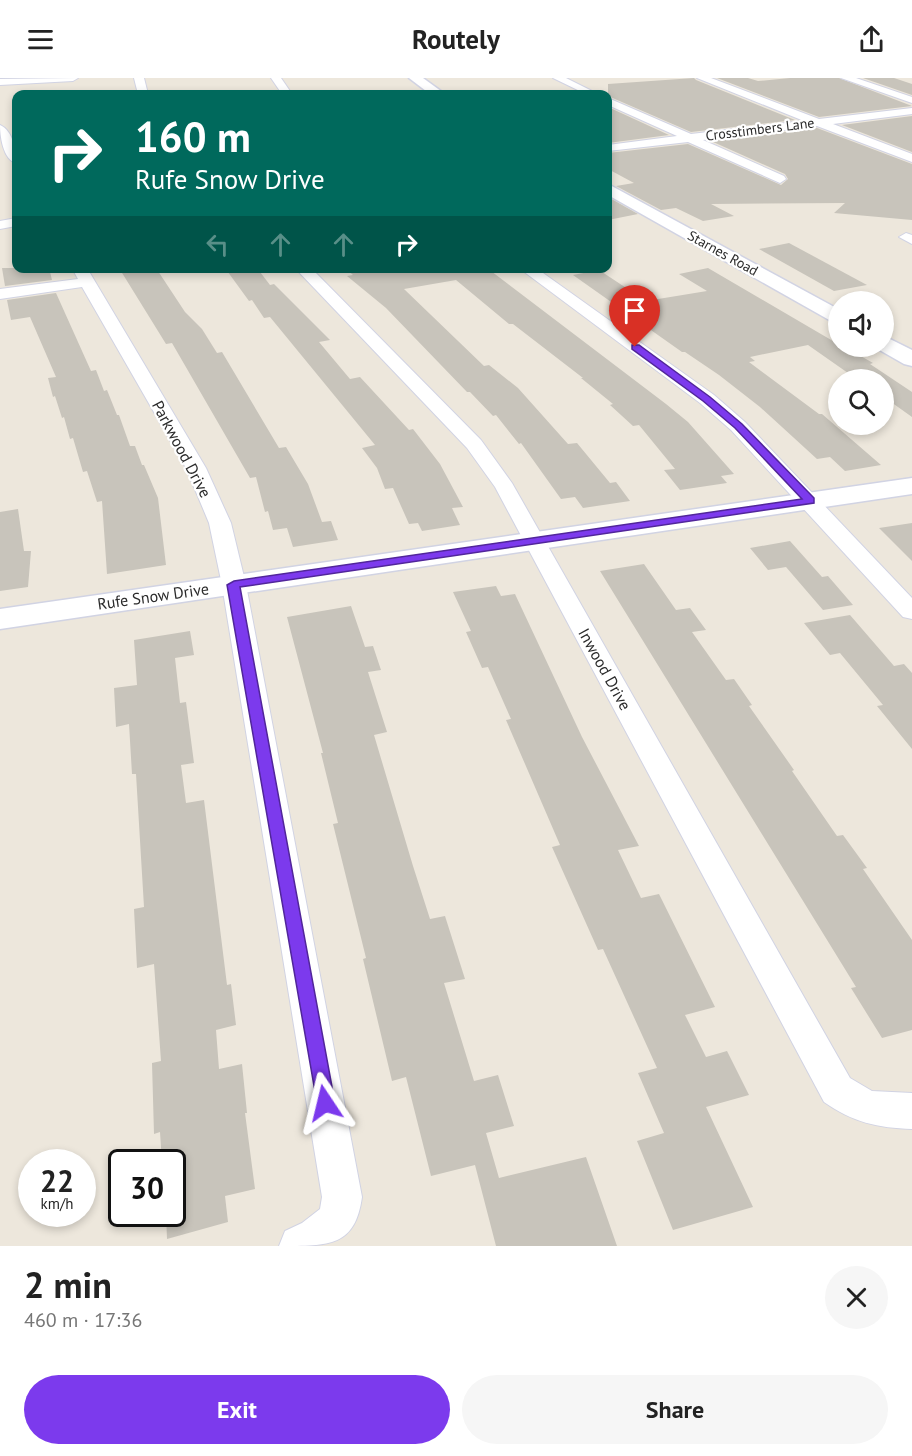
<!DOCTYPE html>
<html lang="en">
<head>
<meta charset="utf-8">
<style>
  :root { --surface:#fff; --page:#f6f6f6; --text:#222; --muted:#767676; --accent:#7c3aed }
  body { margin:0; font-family:"PT Sans",sans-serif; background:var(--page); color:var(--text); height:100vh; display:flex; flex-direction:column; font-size:22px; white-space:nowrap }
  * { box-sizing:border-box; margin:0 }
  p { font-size:20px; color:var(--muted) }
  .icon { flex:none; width:33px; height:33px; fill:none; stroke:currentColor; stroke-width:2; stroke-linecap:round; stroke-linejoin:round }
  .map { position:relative; height:1168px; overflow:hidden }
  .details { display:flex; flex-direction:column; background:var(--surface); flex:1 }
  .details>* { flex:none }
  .guide { position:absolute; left:12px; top:12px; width:600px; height:183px; border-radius:12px; box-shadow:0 3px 9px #0003; background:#00695c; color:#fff; overflow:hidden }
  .tools { position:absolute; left:828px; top:213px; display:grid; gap:12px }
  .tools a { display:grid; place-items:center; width:66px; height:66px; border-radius:50%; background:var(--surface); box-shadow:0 3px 9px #0003; font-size:30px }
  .speed { position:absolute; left:18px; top:1071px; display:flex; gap:12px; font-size:30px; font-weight:700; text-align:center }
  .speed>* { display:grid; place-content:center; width:78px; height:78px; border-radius:50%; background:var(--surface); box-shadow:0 3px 9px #0003; line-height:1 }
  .speed small { font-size:15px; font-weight:400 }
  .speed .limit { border:3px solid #111; border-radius:9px; background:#fff; color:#111 }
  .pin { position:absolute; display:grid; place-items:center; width:51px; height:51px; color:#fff; margin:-62px -26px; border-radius:50% 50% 50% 0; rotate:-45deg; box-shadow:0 0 6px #0007 }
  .pin .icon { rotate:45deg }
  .me { position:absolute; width:66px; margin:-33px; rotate:350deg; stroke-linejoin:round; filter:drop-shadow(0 0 4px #0008) }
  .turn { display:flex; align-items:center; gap:21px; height:126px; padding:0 24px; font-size:27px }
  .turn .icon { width:78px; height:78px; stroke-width:2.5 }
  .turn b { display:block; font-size:42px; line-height:51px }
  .lanes { display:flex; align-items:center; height:57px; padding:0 24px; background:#0003; justify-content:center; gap:30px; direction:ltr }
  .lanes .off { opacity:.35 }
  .round { display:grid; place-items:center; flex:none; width:63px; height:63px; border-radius:32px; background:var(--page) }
  .summary { display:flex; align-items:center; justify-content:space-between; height:102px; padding:0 24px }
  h1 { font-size:36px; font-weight:600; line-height:45px }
  .primary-button { display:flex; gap:12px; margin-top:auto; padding:12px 24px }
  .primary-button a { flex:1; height:69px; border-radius:36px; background:var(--accent); color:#fff; font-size:24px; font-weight:600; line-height:69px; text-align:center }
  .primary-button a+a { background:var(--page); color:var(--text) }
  header { display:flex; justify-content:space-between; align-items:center; height:78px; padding:0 24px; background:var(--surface); font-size:27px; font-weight:600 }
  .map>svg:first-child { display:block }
  .building { fill:#c8c4bb }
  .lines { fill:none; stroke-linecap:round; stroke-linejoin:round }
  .minor-casing { stroke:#d1d3e3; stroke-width:2 }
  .secondary-casing { stroke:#d1d3e3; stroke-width:3 }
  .minor { fill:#fff; fill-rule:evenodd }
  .secondary { fill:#fff; fill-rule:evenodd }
  .route { fill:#7c3aed; stroke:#51269a; stroke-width:1.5 }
  .labels { text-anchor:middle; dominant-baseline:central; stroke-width:4.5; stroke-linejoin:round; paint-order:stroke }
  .far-street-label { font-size:14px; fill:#2a2a2a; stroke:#fff }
  .street-label { font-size:16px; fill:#2a2a2a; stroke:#fff }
</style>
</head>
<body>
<header><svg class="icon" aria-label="menu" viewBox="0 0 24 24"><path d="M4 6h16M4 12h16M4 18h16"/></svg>Routely<svg class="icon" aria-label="share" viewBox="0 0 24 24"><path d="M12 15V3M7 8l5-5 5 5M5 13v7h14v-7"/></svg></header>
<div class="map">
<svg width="912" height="1168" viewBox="0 0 912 1168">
  <rect width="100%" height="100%" fill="#ede7dc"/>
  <g class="building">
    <path d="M694 0 696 2 795 42 691 54 608 18V6Z"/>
    <path d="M717 0H748L758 3 790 0H839L912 28 819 39Z"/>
    <path d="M863 0H894L912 6V17Z"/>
    <path d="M608 29 669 57 608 65Z"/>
    <path d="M912 38V74L842 47Z"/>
    <path d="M817 50 912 86V142L834 135 845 125 711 126 734 138 703 143 676 130 661 132 616 108 634 105 608 91V75L688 66 781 107 788 101 785 96 711 63Z"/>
    <path d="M608 119 638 136 608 142Z"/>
    <path d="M789 165 867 207 834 213 759 171Z"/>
    <path d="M2 190H49L52 202 5 208Z"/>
    <path d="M119 190H156L185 234 202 251 217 275 222 274 279 370 286 369 308 406 322 444 331 443 338 462 293 469 287 450 273 452 268 433 265 434 256 399 250 400 172 265 166 266Z"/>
    <path d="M225 190H257L270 207 274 206 330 262 319 264 350 301 360 299 409 352 413 351 440 386 463 429 452 430 460 447 422 453 418 445 409 446 393 410 385 411 377 390 362 370 375 367 270 239 264 240 252 222 249 223Z"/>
    <path d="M345 190H487L666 326 688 344 734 396 721 398 727 405 680 412 664 392 675 391 639 347 633 348 610 327 613 326 581 300H583L513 246H509L456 202 404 211 484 288 489 287 518 310 568 366 577 365 610 405 616 404 630 423 583 430 575 419 561 421 521 365 519 366 496 337 493 338 470 314H467L386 230 347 198 353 197Z"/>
    <path d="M708 190 838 266V268H843L873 285 870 286 912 314V339L884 319V302H858L808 267 750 279 755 283 749 284 819 336H822L881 387 845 393 830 379 817 381 760 329 719 297 685 274H682L573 197 599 192 646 223 707 213 679 196Z"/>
    <path d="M56 215 91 293 96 292 104 313 107 312 117 337H119L130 368H135L142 387H144L158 420 166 487 107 496 102 423 97 424 87 393 83 394 73 360 70 361 64 339 62 340 55 318 53 319 48 300 56 299 30 239 11 242 7 222Z"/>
    <path d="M18 431 24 473H31L28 509 0 513V434Z"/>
    <path d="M912 445V483L879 450Z"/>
    <path d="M790 463 822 499 828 498 853 527 823 532 786 489 768 492 750 470Z"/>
    <path d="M644 486 676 532 690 530 706 552 692 554 726 602 734 601 752 627 749 628 794 692 792 693 837 758 843 757 867 790 863 791 912 862V952L882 960 851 910 856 909 600 493Z"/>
    <path d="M496 508 501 518 515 516 582 659 639 768 618 772 641 820 659 816 715 929 685 937 706 979 727 973 749 1017 706 1029 753 1129 673 1152 637 1063 664 1055 638 995 657 990 603 871 598 872 552 769 560 767 506 642 511 641 488 589 482 590 466 554 471 553 453 514Z"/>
    <path d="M351 528 365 569 373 568 381 592 368 594 387 654 374 657 413 788 430 841 445 838 465 901 444 905 474 1003 498 997 514 1048 486 1055 499 1100 586 1079 617 1168H496L475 1087 431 1098 406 999 392 1003 363 881 366 880 333 746 338 745 321 675H323L287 539Z"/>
    <path d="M850 537 894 588 904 586 912 595V671L877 628 883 627 840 575 830 577 804 545Z"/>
    <path d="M190 553 194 577 175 580 180 625 186 624 194 685 181 687 186 725 204 722 227 907 231 906 236 947 216 952 219 991 242 986 247 1035H245L255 1111 225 1118 228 1144 167 1161 166 1136H172V1084H162L160 1054 154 1056 152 985 161 983 154 886 137 890 134 831 144 829 136 696H132L129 646 116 649 114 610 137 607 134 562Z"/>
  </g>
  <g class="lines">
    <defs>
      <g id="minor">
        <path d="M78 0 73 3 0 7V1Z"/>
        <path d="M134 0H144L148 16H138Z"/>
        <path d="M271 0H281L292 16H282Z"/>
        <path d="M553 0H566L598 16H586Z"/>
        <path d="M697 0H711L819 41 912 30V36L833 46 912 76V84L817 48 703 62 784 98 786 101 780 105 688 64 608 73V67L677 58 608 27V20L691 56 804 43Z"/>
        <path d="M841 0H856L912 19V25Z"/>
        <path d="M0 47C13 53 16 72 16 85 3 82 0 58 0 47Z"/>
        <path d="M16 140V148L0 151V143Z"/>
        <path d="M906 155 912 157V166L899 159Z"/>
        <path d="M72 190H87L206 390 231 445 246 507 362 1119C355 1168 331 1168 279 1168L285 1153 302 1145 320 1131 322 1119 222 507 209 445 186 390 82 209 0 221V211L78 201Z"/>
        <path d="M295 190H311L481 362 512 405 850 1000 872 1013 912 1015V1051C878 1050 852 1044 824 1024L495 409 467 370Z"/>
        <path d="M519 190H536L714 317 745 344 912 520V541L903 539 731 352 700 325Z"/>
      </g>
      <g id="secondary">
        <path d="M409 0H423L445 16H430Z"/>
        <path d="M608 106 838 231V245L831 243 608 117Z"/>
        <path d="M884 258 912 272V288L904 286 876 270 884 268Z"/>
        <path d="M912 400V416L0 551V531Z"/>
      </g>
    </defs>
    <use href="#minor" class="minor-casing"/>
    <use href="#secondary" class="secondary-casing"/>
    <use href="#minor" class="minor"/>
    <use href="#secondary" class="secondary"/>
  </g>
  <path class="route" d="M632 267H639L710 319 742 346 814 420V425L240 509 335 1025 332 1031 325 1034 318 1031 227 507 234 503 802 421 735 350 703 323 632 271Z"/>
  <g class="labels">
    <g class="far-street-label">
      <text transform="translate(760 51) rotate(-7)">Crosstimbers Lane</text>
      <text transform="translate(723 175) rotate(29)">Starnes Road</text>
    </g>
    <g class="street-label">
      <text transform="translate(182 371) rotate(62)">Parkwood Drive</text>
      <text transform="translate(153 518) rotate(-8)">Rufe Snow Drive</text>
      <text transform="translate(605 591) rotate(61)">Inwood Drive</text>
    </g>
  </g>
</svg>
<div class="tools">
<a><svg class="icon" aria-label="sound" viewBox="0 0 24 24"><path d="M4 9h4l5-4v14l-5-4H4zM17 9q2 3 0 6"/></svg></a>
<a><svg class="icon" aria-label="search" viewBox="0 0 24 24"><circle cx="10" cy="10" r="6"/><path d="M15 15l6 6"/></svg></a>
</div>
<div class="speed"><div>22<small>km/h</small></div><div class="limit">30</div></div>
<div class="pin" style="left:635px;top:269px;background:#d93025"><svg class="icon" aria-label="arrive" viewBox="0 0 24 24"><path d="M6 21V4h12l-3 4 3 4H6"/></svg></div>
<svg class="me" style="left:325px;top:1025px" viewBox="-20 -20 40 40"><path d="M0-17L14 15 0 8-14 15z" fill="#7c3aed" stroke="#fff" stroke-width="4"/></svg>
<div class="guide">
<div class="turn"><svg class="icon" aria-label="right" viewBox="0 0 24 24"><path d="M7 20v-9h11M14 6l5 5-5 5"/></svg><div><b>160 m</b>Rufe Snow Drive</div></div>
<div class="lanes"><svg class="icon off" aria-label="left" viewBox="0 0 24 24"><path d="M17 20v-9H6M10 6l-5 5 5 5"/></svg><svg class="icon off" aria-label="ahead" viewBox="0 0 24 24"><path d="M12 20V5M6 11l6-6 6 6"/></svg><svg class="icon off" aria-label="ahead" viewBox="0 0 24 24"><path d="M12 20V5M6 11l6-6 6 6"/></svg><svg class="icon" aria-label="right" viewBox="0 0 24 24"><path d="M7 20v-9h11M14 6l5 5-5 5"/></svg></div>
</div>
</div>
<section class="details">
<div class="summary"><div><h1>2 min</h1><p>460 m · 17:36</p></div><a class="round"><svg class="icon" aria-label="close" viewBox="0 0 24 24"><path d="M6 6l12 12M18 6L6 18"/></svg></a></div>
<div class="primary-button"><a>Exit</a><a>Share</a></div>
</section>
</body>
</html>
